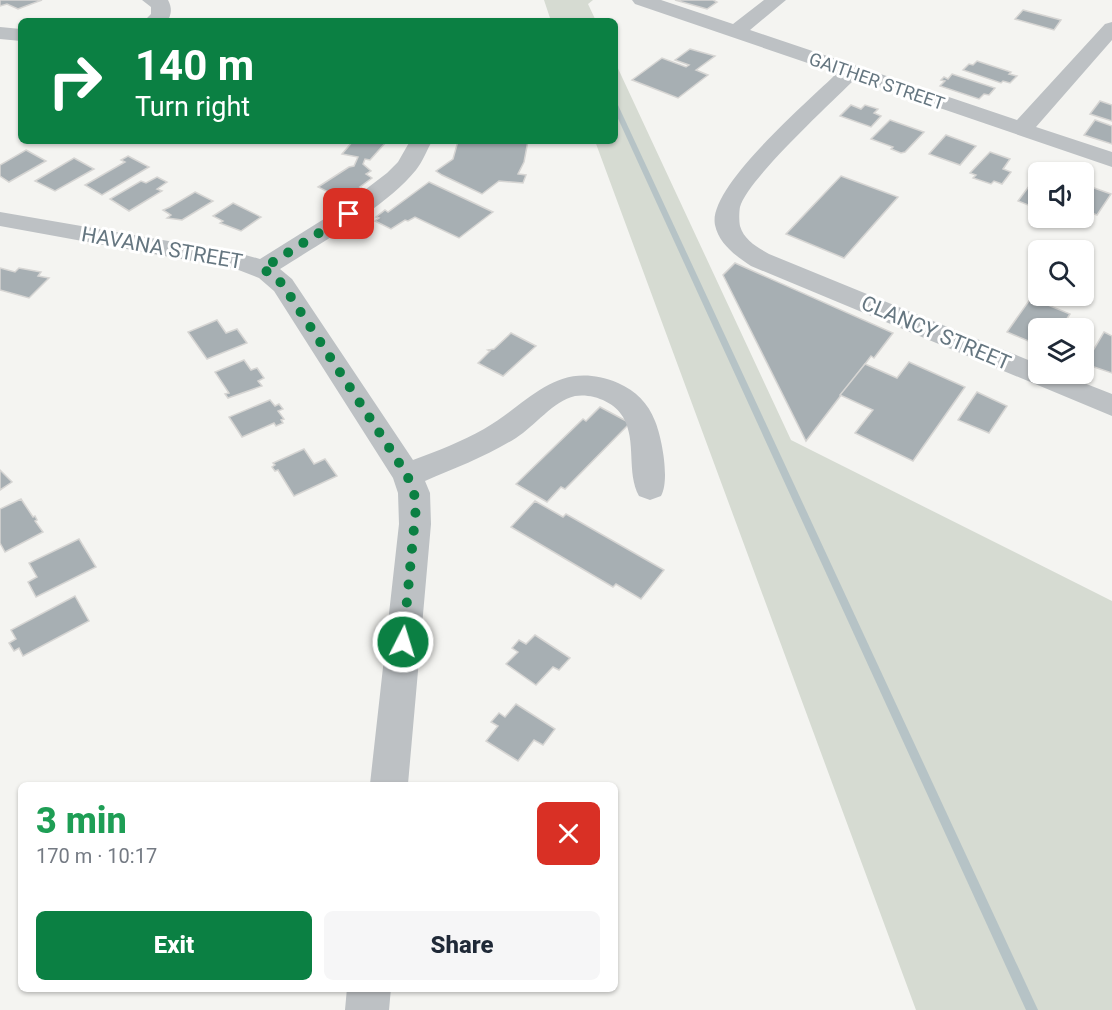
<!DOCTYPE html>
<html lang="en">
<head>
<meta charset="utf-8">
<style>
  :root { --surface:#fff; --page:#f6f6f7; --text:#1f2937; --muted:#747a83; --accent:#0b8043 }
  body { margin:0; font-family:Roboto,sans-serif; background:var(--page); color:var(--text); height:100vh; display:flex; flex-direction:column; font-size:22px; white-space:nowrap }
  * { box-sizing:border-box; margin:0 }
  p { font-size:20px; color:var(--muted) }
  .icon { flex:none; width:33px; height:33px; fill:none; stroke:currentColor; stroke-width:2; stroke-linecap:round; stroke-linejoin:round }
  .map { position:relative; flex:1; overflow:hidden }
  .panel { position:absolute; left:18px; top:782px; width:600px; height:210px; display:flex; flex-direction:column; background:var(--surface); border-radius:9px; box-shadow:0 2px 4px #0004 }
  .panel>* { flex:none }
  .guide { position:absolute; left:18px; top:18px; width:600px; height:126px; border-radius:9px; box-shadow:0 2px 4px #0004; background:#0b8043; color:#fff; overflow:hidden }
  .tools { position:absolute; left:1028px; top:162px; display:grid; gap:12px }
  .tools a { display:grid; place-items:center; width:66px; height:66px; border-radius:9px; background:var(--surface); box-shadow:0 2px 4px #0004; font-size:30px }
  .pin { position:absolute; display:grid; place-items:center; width:51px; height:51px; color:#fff; margin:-26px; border-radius:12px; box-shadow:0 3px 9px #0006 }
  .me { position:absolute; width:66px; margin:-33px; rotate:5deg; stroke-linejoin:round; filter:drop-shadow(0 0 4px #0008) }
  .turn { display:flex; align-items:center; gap:21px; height:126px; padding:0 18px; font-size:27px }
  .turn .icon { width:78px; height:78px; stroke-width:2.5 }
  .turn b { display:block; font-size:42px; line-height:51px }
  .round { display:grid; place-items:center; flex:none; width:63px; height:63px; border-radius:9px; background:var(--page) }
  .overview { display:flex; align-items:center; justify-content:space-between; height:102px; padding:0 18px }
  h1 { font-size:36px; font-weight:800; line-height:45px; color:#1e9e55 }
  .cta { display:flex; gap:12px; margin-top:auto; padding:12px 18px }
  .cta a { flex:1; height:69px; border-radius:9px; background:var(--accent); color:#fff; font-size:24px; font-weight:800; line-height:69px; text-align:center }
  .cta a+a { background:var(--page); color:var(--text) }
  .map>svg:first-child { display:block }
  .green { fill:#d6dbd2 }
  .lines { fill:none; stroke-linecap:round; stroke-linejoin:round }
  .stream { fill:#b6c3c6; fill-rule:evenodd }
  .building { fill:#a7afb3; stroke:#d6d5d3; stroke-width:1.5 }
  .minor { fill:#bdc1c4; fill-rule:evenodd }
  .route { stroke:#0b8043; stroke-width:10; stroke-dasharray:0 18 }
  .labels { text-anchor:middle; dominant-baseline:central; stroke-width:6; stroke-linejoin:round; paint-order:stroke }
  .far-street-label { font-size:18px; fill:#657680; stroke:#fff }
  .street-label { font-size:21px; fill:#657680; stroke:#fff }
</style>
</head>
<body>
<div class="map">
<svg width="1112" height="1010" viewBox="0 0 1112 1010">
  <rect width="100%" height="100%" fill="#f4f4f1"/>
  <g class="green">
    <path d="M544 0H593L588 4 596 21H551Z"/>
    <path d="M615 62 791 440 1112 601V1010H916L595 141H615Z"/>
  </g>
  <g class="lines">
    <path class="stream" d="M615 103 618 105 1038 1010H1026L615 112Z"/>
  </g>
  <g class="building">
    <path d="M0 0H42L18 9 7 4 0 6Z"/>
    <path d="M675 0H713L717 2 707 9Z"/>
    <path d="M1023 10 1061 20 1054 30 1015 19Z"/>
    <path d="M690 49 715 56 696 70 708 75 678 98 632 80 662 58 686 67 689 65 675 60Z"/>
    <path d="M977 61 1011 72 1009 74 1017 76 1010 83 1003 81 1001 83 963 70 969 64 973 65Z"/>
    <path d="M952 74 995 88 989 95 984 94 979 99 940 86 945 81 941 80 944 77 948 79Z"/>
    <path d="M1100 101 1112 105V121L1090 114Z"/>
    <path d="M851 105 861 109 865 105 878 109 874 113 881 116 871 127 840 116Z"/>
    <path d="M890 120 924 132 905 152 901 153 891 149 893 147 871 139Z"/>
    <path d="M1095 120 1112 126V144L1084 135Z"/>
    <path d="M946 135 976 146 960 165 929 154Z"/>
    <path d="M353 141H387L370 160 365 159 363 164 371 171 366 174 372 178 360 187 365 190 360 194 353 192 342 199 318 187 349 167 354 166 358 157 342 154Z"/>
    <path d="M458 141H528L524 162 518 174 526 175 523 183 499 181 482 194 442 175 436 171 453 159Z"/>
    <path d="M26 150 46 161 9 182 0 176V165Z"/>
    <path d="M990 152 1010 159 1003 169 1011 172 1002 184 994 181 991 184 973 178 976 175 970 173Z"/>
    <path d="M128 156 149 167 102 195 85 185 125 162 121 160Z"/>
    <path d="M74 158 94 169 55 191 35 181Z"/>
    <path d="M1038 174V209L1018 201Z"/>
    <path d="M841 176 898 197 844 258 786 234Z"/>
    <path d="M157 177 167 182 157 189 162 191 129 211 110 199 141 181 146 183Z"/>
    <path d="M429 182 493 212 459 238 415 217 408 221 405 220 391 229 375 221 379 218 376 217 385 210 388 212Z"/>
    <path d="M1083 184 1111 194 1097 215 1083 210Z"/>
    <path d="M195 192 213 201 182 220 167 218 171 215 163 210 170 207Z"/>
    <path d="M233 203 261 217 241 231 220 223 223 221 213 216Z"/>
    <path d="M735 263 893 333 874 358 871 356 865 364 806 441 723 275Z"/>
    <path d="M0 268 15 272 19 268 41 272 38 276 49 278 29 298 0 290Z"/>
    <path d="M1031 298 1070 314 1061 328H1038V345L1007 332Z"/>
    <path d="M217 320 226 333 237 329 247 343 207 359 188 332Z"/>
    <path d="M1104 332 1112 336V373L1085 364Z"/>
    <path d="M511 333 536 346 503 376 478 363 490 351 488 350 494 349Z"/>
    <path d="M244 360 251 370 257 368 264 378 258 381 262 386 228 398 225 394 229 393 215 372Z"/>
    <path d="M909 362 965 387 913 461 855 433 873 410 840 395 865 364 897 378Z"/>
    <path d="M977 392 1007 406 989 433 958 420Z"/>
    <path d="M270 400 275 406 279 404 283 409 278 411 284 419 281 420 283 423 276 426 274 423 242 437 229 417Z"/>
    <path d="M600 407 630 423 565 489 561 487 547 502 516 484 583 419 586 421Z"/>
    <path d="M304 449 314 464 325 459 337 476 294 496 278 470 275 471 272 467 275 465 273 463Z"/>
    <path d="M0 470 12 482 0 490Z"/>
    <path d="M21 499 33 517 35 516 37 520 35 521 43 532 5 552 0 543V509Z"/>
    <path d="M535 501 563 517 566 514 664 570 641 599 616 584 613 587 511 527Z"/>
    <path d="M79 539 96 567 36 597 28 582 37 577 29 563Z"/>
    <path d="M75 596 89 621 23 656 19 648 14 651 9 643 16 639 11 630Z"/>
    <path d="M535 635 570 658 559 670 553 667 536 685 506 664 518 652 512 648 519 640 526 644Z"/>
    <path d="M516 704 555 729 543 745 534 740 518 761 486 741 498 726 491 722 499 713 505 717Z"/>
  </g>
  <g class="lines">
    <g class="minor">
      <path d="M142 0H168C172 7 172 15 167 21H144L151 14V7Z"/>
      <path d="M632 0H661L733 24 764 0H786L750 30 1017 120 1105 24 1112 22V40L1036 127 1112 152V167L855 79C831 103 747 180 740 207 739 212 739 221 740 226 744 240 757 247 769 254L1038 364V374H1061L1112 394V416L751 266C736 256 719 244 715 225 707 187 809 101 837 73L635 4Z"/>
      <path d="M0 27 21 29V41L0 39Z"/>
      <path d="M410 141H432C427 150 423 161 416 170 386 207 322 242 280 269L292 279 413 460C438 451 462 441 484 429 531 402 557 358 618 383 636 391 648 403 655 421 662 438 670 480 661 496L650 500 639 496C626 472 637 441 623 417 615 402 592 393 575 396 553 401 535 426 516 438 487 456 456 468 425 481L430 493 431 524 408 784H370L399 524 398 493 393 478 274 291 259 278 236 269 0 226V212L238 253 260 259 340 209 387 173 398 162Z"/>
      <path d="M347 988H391L389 1010H345Z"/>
    </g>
  </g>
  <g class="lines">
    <path class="route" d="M349 214 262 269 274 275 283 285 407 475 414 493 416 507 403 642"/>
  </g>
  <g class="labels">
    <g class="far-street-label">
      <text transform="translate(877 81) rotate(19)">GAITHER STREET</text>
    </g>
    <g class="street-label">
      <text transform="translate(162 248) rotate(10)">HAVANA STREET</text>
      <text transform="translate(936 333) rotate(23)">CLANCY STREET</text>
    </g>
  </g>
</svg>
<div class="tools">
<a><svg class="icon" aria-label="sound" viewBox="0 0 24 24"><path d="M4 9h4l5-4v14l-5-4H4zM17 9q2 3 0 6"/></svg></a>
<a><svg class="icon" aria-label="search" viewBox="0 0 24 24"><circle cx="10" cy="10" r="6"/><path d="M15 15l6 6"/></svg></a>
<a><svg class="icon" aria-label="layers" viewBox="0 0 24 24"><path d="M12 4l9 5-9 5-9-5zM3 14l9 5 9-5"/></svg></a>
</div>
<div class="pin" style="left:349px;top:214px;background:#d93025"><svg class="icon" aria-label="arrive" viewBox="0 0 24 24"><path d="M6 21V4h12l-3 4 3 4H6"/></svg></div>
<svg class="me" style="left:403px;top:642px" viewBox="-20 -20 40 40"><circle r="17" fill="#0b8043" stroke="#fff" stroke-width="3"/><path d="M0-11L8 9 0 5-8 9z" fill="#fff"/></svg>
<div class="guide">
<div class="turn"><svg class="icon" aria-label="right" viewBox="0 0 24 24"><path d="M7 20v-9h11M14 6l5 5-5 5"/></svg><div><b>140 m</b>Turn right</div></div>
</div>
<section class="panel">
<div class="overview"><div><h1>3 min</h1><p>170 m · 10:17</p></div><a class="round" style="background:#d93025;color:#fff"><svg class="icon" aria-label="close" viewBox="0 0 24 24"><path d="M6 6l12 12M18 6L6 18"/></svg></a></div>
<div class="cta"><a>Exit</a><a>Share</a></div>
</section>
</div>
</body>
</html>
